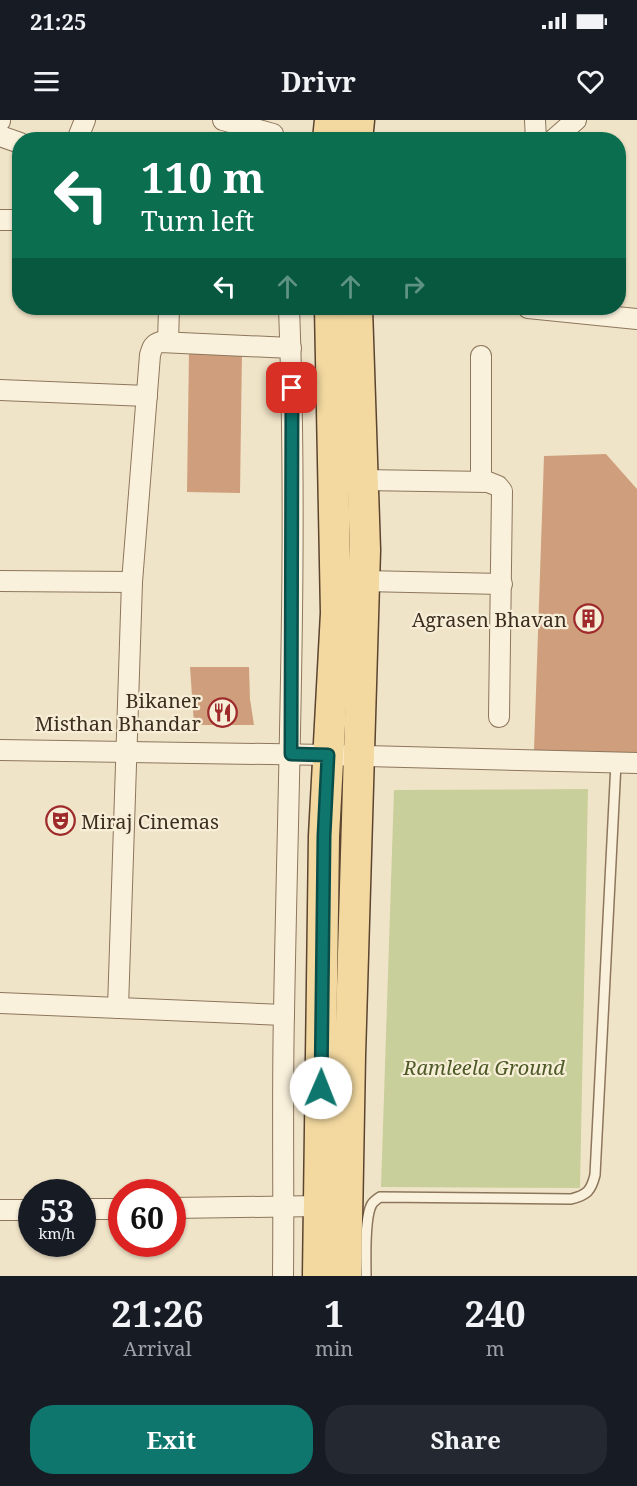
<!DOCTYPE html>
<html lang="en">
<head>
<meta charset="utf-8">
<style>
  :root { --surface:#171b24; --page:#242831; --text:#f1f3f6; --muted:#9ea1a6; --accent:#0f766e }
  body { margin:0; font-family:"Noto Serif",serif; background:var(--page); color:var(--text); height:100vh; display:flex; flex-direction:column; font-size:22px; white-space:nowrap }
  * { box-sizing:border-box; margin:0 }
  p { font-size:20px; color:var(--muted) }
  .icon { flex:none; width:33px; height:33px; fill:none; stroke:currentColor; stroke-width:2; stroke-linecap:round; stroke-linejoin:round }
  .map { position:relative; height:1156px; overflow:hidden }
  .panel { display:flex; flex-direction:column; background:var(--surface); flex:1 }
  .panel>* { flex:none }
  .guide { position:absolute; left:12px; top:12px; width:614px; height:183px; border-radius:24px; box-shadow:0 2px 4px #0004; background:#0b6e4f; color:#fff; overflow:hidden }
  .speed { position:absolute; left:18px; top:1059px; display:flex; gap:12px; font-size:30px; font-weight:700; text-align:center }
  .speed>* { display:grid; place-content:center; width:78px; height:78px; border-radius:50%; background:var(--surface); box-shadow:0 2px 4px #0004; line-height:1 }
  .speed small { font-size:15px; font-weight:400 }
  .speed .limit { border:9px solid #d22; background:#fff; color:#111 }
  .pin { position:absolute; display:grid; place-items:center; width:51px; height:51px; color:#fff; margin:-26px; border-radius:12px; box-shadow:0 3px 9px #0006 }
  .me { position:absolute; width:66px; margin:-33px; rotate:1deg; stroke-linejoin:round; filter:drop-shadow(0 0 4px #0008) }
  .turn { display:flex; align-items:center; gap:21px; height:126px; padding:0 30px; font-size:27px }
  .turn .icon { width:78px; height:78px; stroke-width:2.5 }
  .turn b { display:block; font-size:42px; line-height:51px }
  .lanes { display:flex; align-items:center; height:57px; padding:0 30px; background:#0003; justify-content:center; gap:30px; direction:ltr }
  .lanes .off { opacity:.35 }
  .eta { display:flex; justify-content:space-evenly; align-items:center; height:102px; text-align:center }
  .eta b { font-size:36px; font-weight:700; line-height:42px }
  .cta { display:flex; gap:12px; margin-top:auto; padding:12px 30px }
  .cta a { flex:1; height:69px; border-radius:24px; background:var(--accent); color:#fff; font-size:24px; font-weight:700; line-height:69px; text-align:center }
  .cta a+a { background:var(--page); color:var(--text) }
  .status { display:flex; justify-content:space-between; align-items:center; height:42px; padding:0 30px; background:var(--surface); direction:ltr }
  .status svg { height:16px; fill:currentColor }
  header { display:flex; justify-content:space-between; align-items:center; height:78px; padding:0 30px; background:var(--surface); font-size:27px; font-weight:700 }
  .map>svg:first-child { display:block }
  .green { fill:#c9cf9b }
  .building { fill:#cf9f7d }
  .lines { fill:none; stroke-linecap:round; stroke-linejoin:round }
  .service-casing { stroke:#8d765c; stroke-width:12 }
  .minor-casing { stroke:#8d765c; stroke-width:22 }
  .primary-casing { stroke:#5b4430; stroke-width:33 }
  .service { stroke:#faf1dc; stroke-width:9 }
  .minor { stroke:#faf1dc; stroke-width:20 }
  .primary { stroke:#f3d9a0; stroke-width:30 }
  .route-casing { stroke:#0a4d48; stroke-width:15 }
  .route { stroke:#0f766e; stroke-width:10 }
  .labels { text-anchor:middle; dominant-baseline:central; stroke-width:4.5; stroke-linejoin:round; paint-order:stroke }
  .poi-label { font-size:20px; fill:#3d2e20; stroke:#f7eed8; text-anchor:end }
  .park-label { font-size:20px; font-style:italic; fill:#4d5a26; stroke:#f7eed8 }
</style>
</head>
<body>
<div class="status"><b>21:25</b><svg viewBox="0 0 49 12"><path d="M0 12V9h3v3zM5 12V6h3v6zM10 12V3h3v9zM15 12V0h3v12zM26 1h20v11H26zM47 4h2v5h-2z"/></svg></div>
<header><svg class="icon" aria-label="menu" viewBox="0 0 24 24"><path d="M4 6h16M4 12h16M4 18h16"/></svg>Drivr<svg class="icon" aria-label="heart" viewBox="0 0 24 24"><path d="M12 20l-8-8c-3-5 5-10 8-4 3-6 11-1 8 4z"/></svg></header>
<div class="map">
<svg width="637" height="1156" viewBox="0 0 637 1156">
  <rect width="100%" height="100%" fill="#f0e4c8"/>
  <path class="green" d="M588 669 580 1068 381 1067 394 670Z"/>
  <g class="building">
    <path d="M189 231 242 232 240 373 187 372Z"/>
    <path d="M606 334 637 369V633L534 630 544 336Z"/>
    <path d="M190 547H249L250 579 254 605H194Z"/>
  </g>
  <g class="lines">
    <defs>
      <path id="service" d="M366 1156C366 1140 364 1097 372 1084 374 1081 377 1079 380 1077L571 1079C587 1075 591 1071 595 1055L616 643"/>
      <g id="minor">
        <path d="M223 0 273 14"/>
        <path d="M535 0 536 20"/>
        <path d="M0 1V0"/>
        <path d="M0 16 20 23"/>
        <path d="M77 20 85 0"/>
        <path d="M553 20 576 0"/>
        <path d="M0 100H20"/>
        <path d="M528 188 637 199"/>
        <path d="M168 222 169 188"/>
        <path d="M0 270 147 276"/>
        <path d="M362 360 488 362 498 366 502 371 499 597"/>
        <path d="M481 361V236"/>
        <path d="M0 461 132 462"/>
        <path d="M364 461 502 464"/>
        <path d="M0 630 328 635 637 643"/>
        <path d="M0 883 284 895"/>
        <path d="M118 888 132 462 150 235C152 228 153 224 160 222L291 228"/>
        <path d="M172 1088 319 1086"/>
        <path d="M82 1089H122"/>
        <path d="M0 1090H32"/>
        <path d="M283 1156C284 1068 282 981 284 893 288 658 298 423 289 188"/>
      </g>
      <g id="primary">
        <path d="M328 20 330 0"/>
        <path d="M357 20 359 0"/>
        <path d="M318 1156 324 716 336 493 330 188"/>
        <path d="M346 1156 350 936 365 430 357 188"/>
      </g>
    </defs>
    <use href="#service" class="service-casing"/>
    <use href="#minor" class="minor-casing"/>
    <use href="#primary" class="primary-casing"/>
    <use href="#service" class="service"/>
    <use href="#minor" class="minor"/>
    <use href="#primary" class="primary"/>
  </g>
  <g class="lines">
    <defs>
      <path id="route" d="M292 268 291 634 328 635 324 716 321 968"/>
    </defs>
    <use href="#route" class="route-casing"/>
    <use href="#route" class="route"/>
  </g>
  <defs>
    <symbol id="building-ring" viewBox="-11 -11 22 22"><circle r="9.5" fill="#f7eed8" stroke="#9e2a2b" stroke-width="1.5"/><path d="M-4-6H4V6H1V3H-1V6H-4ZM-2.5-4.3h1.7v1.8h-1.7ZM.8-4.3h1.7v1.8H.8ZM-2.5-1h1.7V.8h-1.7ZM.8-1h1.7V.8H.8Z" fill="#9e2a2b"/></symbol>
    <symbol id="restaurant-ring" viewBox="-11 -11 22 22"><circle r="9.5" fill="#f7eed8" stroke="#9e2a2b" stroke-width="1.5"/><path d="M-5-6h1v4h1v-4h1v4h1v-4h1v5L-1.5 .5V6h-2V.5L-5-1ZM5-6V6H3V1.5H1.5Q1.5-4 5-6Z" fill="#9e2a2b"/></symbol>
    <symbol id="theatre-ring" viewBox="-11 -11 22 22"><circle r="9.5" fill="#f7eed8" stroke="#9e2a2b" stroke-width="1.5"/><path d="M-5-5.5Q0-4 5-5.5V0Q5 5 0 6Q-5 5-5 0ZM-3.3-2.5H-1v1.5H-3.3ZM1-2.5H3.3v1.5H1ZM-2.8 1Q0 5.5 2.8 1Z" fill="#9e2a2b"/></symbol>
  </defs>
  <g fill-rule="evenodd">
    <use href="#building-ring" x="572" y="482" width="33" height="33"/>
    <use href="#restaurant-ring" x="206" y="576" width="33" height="33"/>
    <use href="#theatre-ring" x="44" y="684" width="33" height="33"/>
  </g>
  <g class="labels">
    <g class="poi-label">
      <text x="567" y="499">Agrasen Bhavan</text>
      <text x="201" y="580">Bikaner<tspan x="201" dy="23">Misthan Bhandar</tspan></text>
      <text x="81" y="701" text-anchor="start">Miraj Cinemas</text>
    </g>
    <g class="park-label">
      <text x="484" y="947">Ramleela Ground</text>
    </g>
  </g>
</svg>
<div class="speed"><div>53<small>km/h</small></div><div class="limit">60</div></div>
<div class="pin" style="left:292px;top:268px;background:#d93025"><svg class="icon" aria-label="arrive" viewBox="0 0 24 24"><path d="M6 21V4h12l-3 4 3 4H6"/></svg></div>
<svg class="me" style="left:321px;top:968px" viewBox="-20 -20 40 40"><circle r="19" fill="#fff"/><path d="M0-13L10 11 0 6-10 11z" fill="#0f766e"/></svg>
<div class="guide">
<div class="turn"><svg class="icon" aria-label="left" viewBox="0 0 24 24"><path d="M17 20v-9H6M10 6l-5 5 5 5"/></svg><div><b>110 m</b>Turn left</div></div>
<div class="lanes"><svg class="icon" aria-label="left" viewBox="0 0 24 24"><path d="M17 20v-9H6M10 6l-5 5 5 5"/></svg><svg class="icon off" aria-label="ahead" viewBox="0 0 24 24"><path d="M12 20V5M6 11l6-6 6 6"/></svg><svg class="icon off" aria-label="ahead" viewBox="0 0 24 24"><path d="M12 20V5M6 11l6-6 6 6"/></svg><svg class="icon off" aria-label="right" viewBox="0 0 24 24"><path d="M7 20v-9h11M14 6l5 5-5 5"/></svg></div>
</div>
</div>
<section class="panel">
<div class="eta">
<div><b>21:26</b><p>Arrival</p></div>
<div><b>1</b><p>min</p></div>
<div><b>240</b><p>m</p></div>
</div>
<div class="cta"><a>Exit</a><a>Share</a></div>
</section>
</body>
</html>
